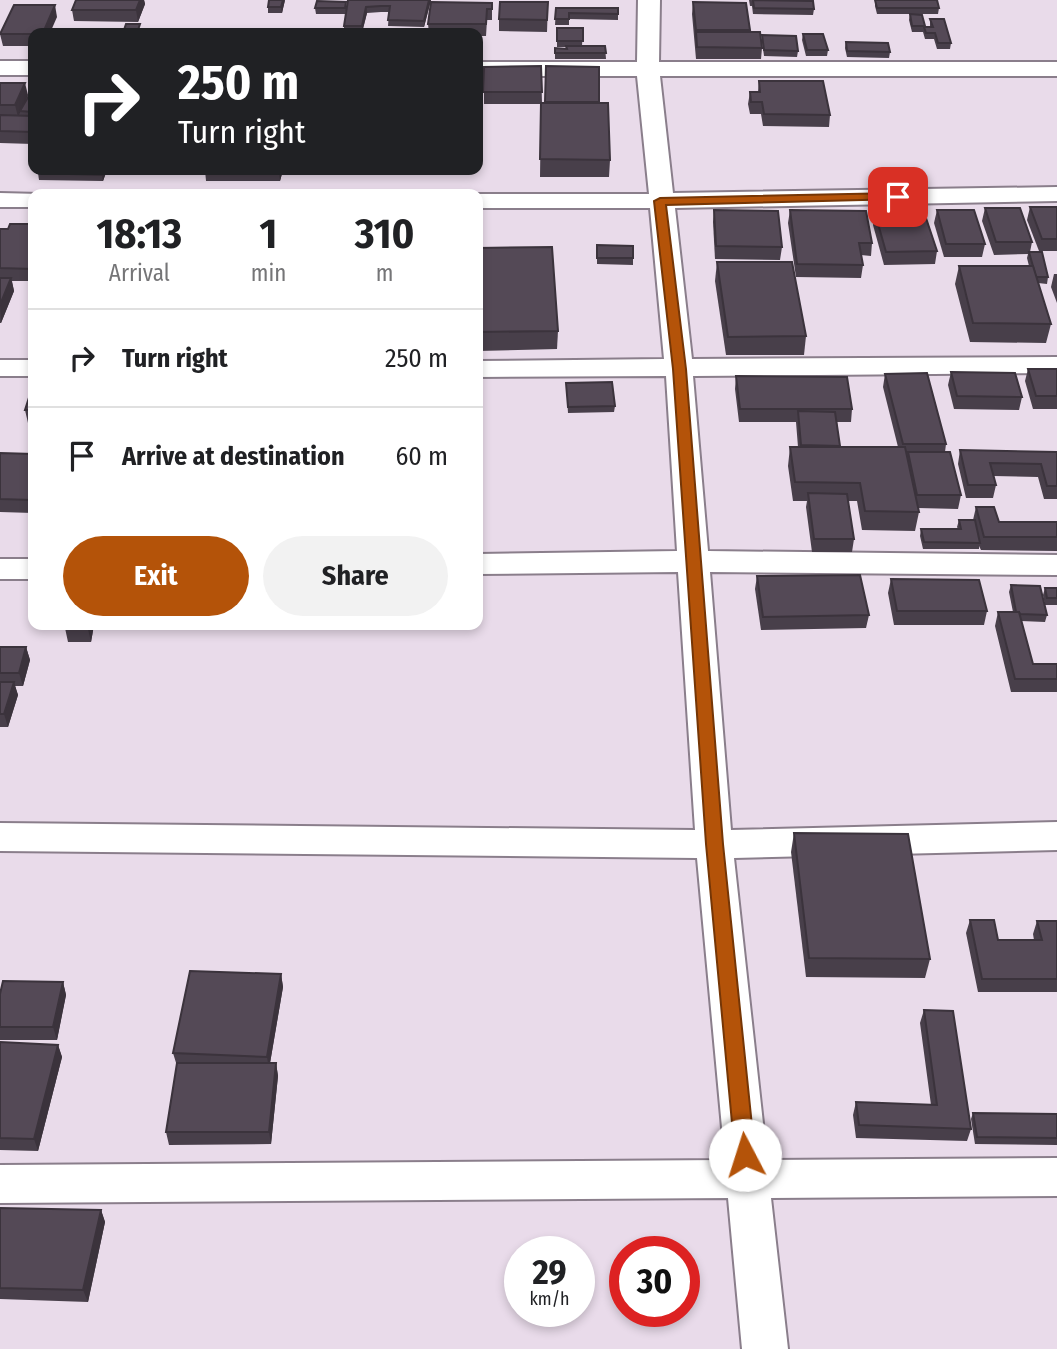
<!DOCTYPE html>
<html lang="en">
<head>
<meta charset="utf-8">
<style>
  :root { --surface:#fff; --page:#f2f2f2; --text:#202124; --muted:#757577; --line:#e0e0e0; --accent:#b45309 }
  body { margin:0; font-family:"Fira Sans Condensed",sans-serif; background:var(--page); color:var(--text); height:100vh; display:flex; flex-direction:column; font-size:26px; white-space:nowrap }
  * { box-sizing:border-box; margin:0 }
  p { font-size:23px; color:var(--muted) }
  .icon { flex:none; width:38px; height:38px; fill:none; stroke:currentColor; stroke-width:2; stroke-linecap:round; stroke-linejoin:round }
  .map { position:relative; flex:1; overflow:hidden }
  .details { position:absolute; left:28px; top:189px; width:455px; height:441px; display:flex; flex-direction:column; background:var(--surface); border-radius:14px; box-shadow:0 4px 10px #0003 }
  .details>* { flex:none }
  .banner { position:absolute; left:28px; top:28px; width:455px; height:147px; border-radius:14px; box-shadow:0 4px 10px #0003; background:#202124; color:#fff; overflow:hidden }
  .speed { position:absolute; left:504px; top:1236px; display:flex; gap:14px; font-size:35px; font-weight:700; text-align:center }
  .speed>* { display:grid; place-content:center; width:91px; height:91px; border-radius:50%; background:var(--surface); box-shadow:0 4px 10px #0003; line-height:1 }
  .speed small { font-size:18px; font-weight:400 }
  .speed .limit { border:10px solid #d22; background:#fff; color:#111 }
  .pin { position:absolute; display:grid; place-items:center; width:60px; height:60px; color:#fff; margin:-30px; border-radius:14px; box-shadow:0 4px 10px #0006 }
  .me { position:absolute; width:77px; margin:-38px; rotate:355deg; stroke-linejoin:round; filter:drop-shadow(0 0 5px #0008) }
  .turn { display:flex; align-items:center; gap:24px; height:147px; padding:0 35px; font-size:32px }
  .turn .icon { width:91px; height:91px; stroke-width:2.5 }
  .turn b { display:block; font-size:49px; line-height:60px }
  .eta { display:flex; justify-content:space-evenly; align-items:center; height:119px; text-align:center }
  .eta b { font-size:42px; font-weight:700; line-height:49px }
  .primary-button { display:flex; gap:14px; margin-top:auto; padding:14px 35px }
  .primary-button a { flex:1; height:80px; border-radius:42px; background:var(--accent); color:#fff; font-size:28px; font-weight:700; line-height:80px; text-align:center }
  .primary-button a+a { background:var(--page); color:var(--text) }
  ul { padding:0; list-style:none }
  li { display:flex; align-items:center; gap:21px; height:98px; padding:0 35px; border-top:2px solid var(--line) }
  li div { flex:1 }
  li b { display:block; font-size:26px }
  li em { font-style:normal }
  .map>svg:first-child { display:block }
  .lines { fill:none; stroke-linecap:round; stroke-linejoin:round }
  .street-casing { stroke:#8a7e8b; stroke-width:4 }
  .street { fill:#fff; fill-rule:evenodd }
  .wall { fill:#483f4a }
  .shaded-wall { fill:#3b333c }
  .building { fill:#544956; stroke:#3b333c; stroke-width:2 }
  .route { fill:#b45309; stroke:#753606; stroke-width:2 }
</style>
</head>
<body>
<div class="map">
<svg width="1057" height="1349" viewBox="0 0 1057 1349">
  <rect width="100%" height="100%" fill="#e9dbea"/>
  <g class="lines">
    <defs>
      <g id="street">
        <path d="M638 0H660L659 62H1057V76H660L673 193 1057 187V201L675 208 692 359 1057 357V373L693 376 708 551 1057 555V575L710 572 731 830 1057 822V850L734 858 767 1160 1057 1158V1196L771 1198 788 1349H742L728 1198 0 1203V1165L725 1160 697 858 0 851V823L695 830 678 572 478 574V554L677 551 666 376 478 377V361L664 359 650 208H478V194H475H649L637 76H478V62H637Z"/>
        <rect x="0" y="61" width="33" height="14"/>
        <path d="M0 193 40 194H33V207H0Z"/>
        <rect x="0" y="360" width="33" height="16"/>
        <rect x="0" y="559" width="33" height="20"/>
      </g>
    </defs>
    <use href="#street" class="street-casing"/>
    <use href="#street" class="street"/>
  </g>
  <g class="wall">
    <path d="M76 0H144L145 4 138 22 74 21 72 10Z"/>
    <path d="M285 0 282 13H268V7Z"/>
    <path d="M348 0H431L424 27 388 26 389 12H381L367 13 363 29 352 32H344V26Z"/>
    <path d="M749 0 813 1 814 9 813 15 753 14 752 6H750Z"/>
    <path d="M875 0 939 8 938 14H877L875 6Z"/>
    <path d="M346 2 347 8 345 14H316L315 8Z"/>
    <path d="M548 2 547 32 499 31V19Z"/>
    <path d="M693 2 750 30V32L762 48 761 59H696L692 14Z"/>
    <path d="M492 3V20H487L486 36H478V33H429L428 24Z"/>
    <path d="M556 8H618V20L569 19V25H555Z"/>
    <path d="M910 14 925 27H930V19L951 43 950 49H937L934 39H925L923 32H912L909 20Z"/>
    <path d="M57 17 33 33V46H3L0 34Z"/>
    <path d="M557 28H583L582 46H605L606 59H555V48L567 49 566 47H557Z"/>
    <path d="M803 34 828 50 827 56H806L802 40Z"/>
    <path d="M762 35 798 51 797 57 764 56 762 41Z"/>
    <path d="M846 42 890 52 889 58 847 57 845 48Z"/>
    <path d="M541 66 542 103H545L546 66 599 103 610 160 609 177H540L541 104H484V67Z"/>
    <path d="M759 81 830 115 829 127 763 126 761 114H750L748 104 750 92H758Z"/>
    <path d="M0 83 28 95 24 104 33 97V144L0 143Z"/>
    <path d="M107 170 103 181 39 180 38 173Z"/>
    <path d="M205 170H283L280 181H206Z"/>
    <path d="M1030 207H1057V251H1039L1027 220Z"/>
    <path d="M985 208 1032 242 1030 252 1048 277 1047 284 1038 283 1051 324 1046 343 970 342 955 284 959 266H1029L1027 258 1028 254 994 255 982 221Z"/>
    <path d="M714 210 782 247 780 260 715 259 713 222Z"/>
    <path d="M790 210 872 243 871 256 861 255 863 265 861 278 796 277 788 223Z"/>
    <path d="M937 210 985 244 982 257H944L934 223Z"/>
    <path d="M875 213 937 251 935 264 884 265 873 225Z"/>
    <path d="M33 224V281H12L14 291 1 323H0V229H8Z"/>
    <path d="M597 245 633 258V265L597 264Z"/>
    <path d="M478 248 558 331 557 349 478 351Z"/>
    <path d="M717 262 806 336 804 355H726L715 281Z"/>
    <path d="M1054 274H1057V303L1051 287Z"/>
    <path d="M1028 369H1057V409H1033L1025 381Z"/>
    <path d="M951 372 1022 397 1019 410 954 409 948 385Z"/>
    <path d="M885 374 946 444 945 452 961 495 958 509 918 508 919 512 915 531 862 530 857 501H848L854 539 852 552H812L806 507 807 501H793L788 466 790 447H798L796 422H739L735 389 736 376 852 409 851 422H837L840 447H898L883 387Z"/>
    <path d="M566 383 615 406 614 412 568 413Z"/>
    <path d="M33 385V423H28L25 410Z"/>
    <path d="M960 450 1057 452V499H1044L1038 477 994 476 996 485 993 498H966L958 464Z"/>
    <path d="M0 453 33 454V513L0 512Z"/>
    <path d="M976 507 999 522H1057V551L981 550 979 546V549H923L920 536 921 529H958L957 527 959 520H973Z"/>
    <path d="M757 576 869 615 866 628 761 630 755 589Z"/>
    <path d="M891 579 987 611 984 625H894L888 593Z"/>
    <path d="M1011 585 1047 615 1045 622 1021 621 1033 664H1057V692H1011L995 626 998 612H1013L1009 592Z"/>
    <path d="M1045 588H1057V605H1045L1043 595Z"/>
    <path d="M52 625H94L91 642H68L65 628H53Z"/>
    <path d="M0 647H26L30 660 23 686H15L18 695 8 727H0Z"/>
    <path d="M794 833 930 959 925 978 806 977 791 852Z"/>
    <path d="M970 920 998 940H1034L1033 934 1037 921H1057V992H978L966 933Z"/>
    <path d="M281 974 283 987 270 1063H276L278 1076 271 1144 169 1145 166 1132 177 1066 173 1053Z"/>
    <path d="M63 982 66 995 57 1040H0V994Z"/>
    <path d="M924 1010 971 1129 967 1141 856 1138 853 1115 856 1102 931 1105 920 1023Z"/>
    <path d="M0 1042 58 1045 62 1057 38 1151 0 1150Z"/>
    <path d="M973 1113 1057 1114V1145L975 1144 971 1119Z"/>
    <path d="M0 1208 101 1210 105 1222 88 1302 0 1299Z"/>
  </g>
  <g class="shaded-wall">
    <path d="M140 0H144L145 4 138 22 136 10Z"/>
    <path d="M283 0H285L282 13 281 7Z"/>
    <path d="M429 0H431L424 27V21Z"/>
    <path d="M55 5 57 17 50 33H43Z"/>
    <path d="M366 7 367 13 362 32V26Z"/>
    <path d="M25 83 28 95 18 117 15 105Z"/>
    <path d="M104 170H107L103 181 102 175Z"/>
    <path d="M279 170H283L280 181Z"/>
    <path d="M11 278 14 291 1 323 0 305Z"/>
    <path d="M88 625H94L91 642 88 629Z"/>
    <path d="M26 647 30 660 23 686 19 673Z"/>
    <path d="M14 682 18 695 8 727 4 714Z"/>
    <path d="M281 974 283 987 269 1069 267 1057Z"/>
    <path d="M63 982 66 995 57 1040 53 1027Z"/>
    <path d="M58 1045 62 1057 38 1151 34 1139Z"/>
    <path d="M276 1063 278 1076 271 1144 269 1132Z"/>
    <path d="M101 1210 105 1222 88 1302 83 1290Z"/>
  </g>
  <g class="building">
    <path d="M76 0H140L136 10H72Z"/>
    <path d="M269 0H283L281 7H268Z"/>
    <path d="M348 0H429L424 21 388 20 390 6H381L366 7 362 26H344Z"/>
    <path d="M753 0 813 1 814 9 754 8Z"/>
    <path d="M875 0H937L939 8H877Z"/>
    <path d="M317 1 346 2 345 8H315Z"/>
    <path d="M431 2 492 3V9H487L486 24H428Z"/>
    <path d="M500 2H548L547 20 499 19Z"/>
    <path d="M693 2 746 3 750 30H696Z"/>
    <path d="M14 5H55L43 33H33V34H0Z"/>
    <path d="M556 8H618V14L569 13V19H555Z"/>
    <path d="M910 14 922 15 925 26H912Z"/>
    <path d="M930 19H944L951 43H938L935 33H926L924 27H933Z"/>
    <path d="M126 24H140L137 33H123Z"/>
    <rect x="557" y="28" width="26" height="13"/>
    <path d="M352 29H385L384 33H352Z"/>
    <path d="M696 32H760L762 48 697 47Z"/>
    <path d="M803 34H823L828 50H807Z"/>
    <path d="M762 35 796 36 798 51 764 50Z"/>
    <path d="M846 42 888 43 890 52 847 51Z"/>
    <path d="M478 45H480L479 53H478Z"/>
    <path d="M566 46H605L606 53H555V48L567 49Z"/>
    <path d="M541 66 542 92H483L484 67Z"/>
    <path d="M546 66 599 67V102H545Z"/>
    <path d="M759 81H823L830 115 764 114 762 102H751L750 92H760Z"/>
    <path d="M0 83H25L15 105H0Z"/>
    <path d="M478 95H480L479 120H478Z"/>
    <path d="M28 97H33V112L20 111Z"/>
    <path d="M541 103H608L610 160 540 159Z"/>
    <path d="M0 115 33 116V132L0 131Z"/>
    <path d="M40 170H104L102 175 38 173Z"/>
    <path d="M1030 207H1057V239H1042Z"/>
    <path d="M985 208H1020L1032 242H996Z"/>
    <path d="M714 210 778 211 782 247 716 246Z"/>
    <path d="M790 210 866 211 872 243H859L863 265 797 264Z"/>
    <path d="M937 210H974L985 244H946Z"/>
    <path d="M924 212 937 251 886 252 875 213Z"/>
    <path d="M10 224H33L31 230 33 231V269L0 268V229H8Z"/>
    <path d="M597 245 633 246V258H597Z"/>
    <path d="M552 247 558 331 478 332V248Z"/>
    <path d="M1029 252H1042L1048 277H1036Z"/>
    <path d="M717 262H792L806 336 728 337Z"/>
    <path d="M959 266H1033L1051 324 973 323Z"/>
    <path d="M0 278H11L0 305Z"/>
    <path d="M1028 369H1057V396H1036Z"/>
    <path d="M951 372 1015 373 1022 397 957 396Z"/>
    <path d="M927 373 946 444H903L885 374Z"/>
    <path d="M736 376 847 377 852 409H740Z"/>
    <path d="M612 382 615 406 568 407 566 383Z"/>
    <path d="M33 385V410H25Z"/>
    <path d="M798 411 835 412 840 446 801 445Z"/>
    <path d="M790 447H905L919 512 865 511 860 483 795 482Z"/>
    <path d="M960 450 1057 452V486H1047L1041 464 990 463 996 485H968Z"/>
    <path d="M908 452H950L961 495H917Z"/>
    <path d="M0 453 33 454V495L31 500 0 499Z"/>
    <path d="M808 493 847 494 854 539H814Z"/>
    <path d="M976 507H994L999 522H1057V537H984Z"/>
    <path d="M959 520H975L980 543 924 542 921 529H961Z"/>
    <path d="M860 575 869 615 763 617 757 576Z"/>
    <path d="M891 579 979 580 987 611H897Z"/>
    <path d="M1011 585 1040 586 1047 615 1020 614 1019 612H1016Z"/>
    <path d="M1045 588H1057V598H1047Z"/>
    <path d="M998 612H1019L1033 664H1057V679H1015Z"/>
    <path d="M66 625H88V629H65Z"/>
    <path d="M0 647H26L19 673H0Z"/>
    <path d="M0 682H14L4 714H0Z"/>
    <path d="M794 833 908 834 930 959 809 958Z"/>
    <path d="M970 920H994L998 940H1042L1037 921H1057V979H982Z"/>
    <path d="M190 971 281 974 267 1057 173 1053Z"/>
    <path d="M3 981 63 982 53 1027H0V994Z"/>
    <path d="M924 1010 953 1011 971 1129 859 1125 856 1102 937 1105Z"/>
    <path d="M0 1042 58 1045 34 1139 0 1138Z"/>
    <path d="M177 1063H276L269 1132H166Z"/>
    <path d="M973 1113 1057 1114V1138L977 1137Z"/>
    <path d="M0 1208 101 1210 83 1290 0 1288Z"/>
  </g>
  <path class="route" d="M898 193 902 194V199L666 205 686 369 723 844 755 1155 752 1161 745 1164 738 1161 735 1155 706 844 673 369 654 201 660 198Z"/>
</svg>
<div class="speed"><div>29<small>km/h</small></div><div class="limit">30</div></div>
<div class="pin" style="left:898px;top:197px;background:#d93025"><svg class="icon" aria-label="arrive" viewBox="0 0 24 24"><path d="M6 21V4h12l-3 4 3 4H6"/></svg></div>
<svg class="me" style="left:745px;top:1155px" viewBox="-20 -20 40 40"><circle r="19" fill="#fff"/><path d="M0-13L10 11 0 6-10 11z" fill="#b45309"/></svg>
<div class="banner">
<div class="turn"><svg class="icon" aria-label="right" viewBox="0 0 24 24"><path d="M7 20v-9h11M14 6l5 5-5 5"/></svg><div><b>250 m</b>Turn right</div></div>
</div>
<section class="details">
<div class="eta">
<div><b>18:13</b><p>Arrival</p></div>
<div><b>1</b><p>min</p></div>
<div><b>310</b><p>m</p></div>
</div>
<ul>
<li><svg class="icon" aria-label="right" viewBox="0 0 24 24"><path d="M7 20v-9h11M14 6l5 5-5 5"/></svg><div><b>Turn right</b></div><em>250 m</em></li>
<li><svg class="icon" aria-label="arrive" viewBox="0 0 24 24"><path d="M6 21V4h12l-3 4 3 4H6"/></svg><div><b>Arrive at destination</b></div><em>60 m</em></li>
</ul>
<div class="primary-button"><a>Exit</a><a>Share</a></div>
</section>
</div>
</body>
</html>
